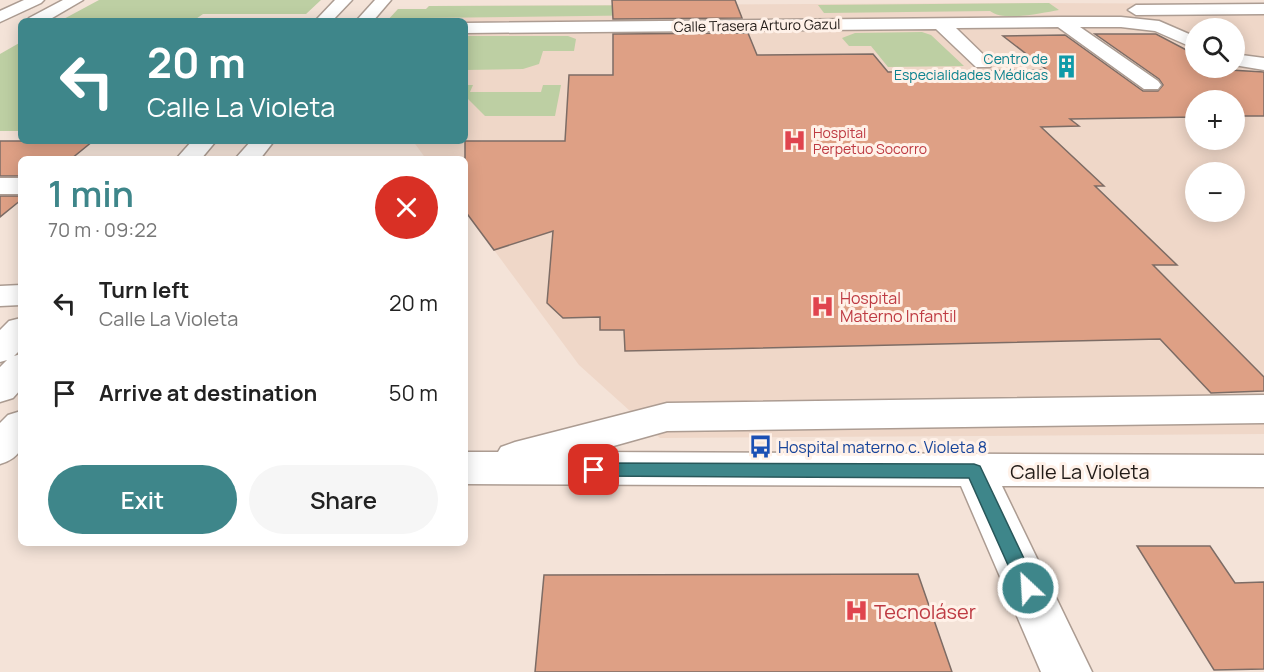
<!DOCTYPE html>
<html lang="en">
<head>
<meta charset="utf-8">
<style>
  :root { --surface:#fff; --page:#f6f6f6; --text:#222; --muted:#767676; --accent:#3e868a }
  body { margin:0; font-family:Manrope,sans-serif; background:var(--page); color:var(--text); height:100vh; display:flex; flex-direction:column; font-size:22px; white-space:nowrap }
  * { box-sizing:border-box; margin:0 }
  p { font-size:20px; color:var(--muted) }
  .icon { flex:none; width:33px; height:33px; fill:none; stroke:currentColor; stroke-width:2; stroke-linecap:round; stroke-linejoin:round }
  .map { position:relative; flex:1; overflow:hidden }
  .details { position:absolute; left:18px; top:156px; width:450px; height:390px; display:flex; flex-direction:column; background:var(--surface); border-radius:9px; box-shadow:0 3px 15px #0003 }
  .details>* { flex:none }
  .hud { position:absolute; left:18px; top:18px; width:450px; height:126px; border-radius:9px; box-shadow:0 3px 15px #0003; background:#3e868a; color:#fff; overflow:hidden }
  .tools { position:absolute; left:1185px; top:18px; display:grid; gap:12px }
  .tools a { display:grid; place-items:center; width:60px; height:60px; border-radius:50%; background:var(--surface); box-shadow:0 3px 15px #0003; font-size:30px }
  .pin { position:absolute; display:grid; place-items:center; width:51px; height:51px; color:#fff; margin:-26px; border-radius:12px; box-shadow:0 3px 9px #0006 }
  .me { position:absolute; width:66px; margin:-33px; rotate:335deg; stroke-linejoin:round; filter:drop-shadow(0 0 4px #0008) }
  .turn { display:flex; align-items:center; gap:21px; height:126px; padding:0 30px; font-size:27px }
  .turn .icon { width:78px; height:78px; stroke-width:2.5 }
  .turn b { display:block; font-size:42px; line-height:51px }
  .round { display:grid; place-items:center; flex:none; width:63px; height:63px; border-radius:32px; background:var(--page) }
  .summary { display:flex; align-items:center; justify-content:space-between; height:102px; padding:0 30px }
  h1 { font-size:36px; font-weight:600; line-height:45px; color:var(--accent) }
  .action { display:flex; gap:12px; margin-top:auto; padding:12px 30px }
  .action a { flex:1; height:69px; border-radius:36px; background:var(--accent); color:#fff; font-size:24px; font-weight:600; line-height:69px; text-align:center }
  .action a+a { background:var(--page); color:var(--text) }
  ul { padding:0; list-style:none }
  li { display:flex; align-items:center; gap:18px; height:90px; padding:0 30px }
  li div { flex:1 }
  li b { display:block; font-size:22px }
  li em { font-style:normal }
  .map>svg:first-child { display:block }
  .built { fill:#efd7c8; fill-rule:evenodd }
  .green { fill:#bdcfa3 }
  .building { fill:#dea085; stroke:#7d6c65; stroke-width:1.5 }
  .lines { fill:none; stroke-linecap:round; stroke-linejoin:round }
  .minor-casing { stroke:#ac9c92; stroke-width:3 }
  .minor { fill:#fff; fill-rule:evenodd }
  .route { fill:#3e868a; stroke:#28575a; stroke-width:1.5 }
  .labels { text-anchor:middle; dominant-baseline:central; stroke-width:6; stroke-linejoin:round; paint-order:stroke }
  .far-street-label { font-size:14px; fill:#211b17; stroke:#fff1e8 }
  .far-culture-label { font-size:14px; fill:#0d838f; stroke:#fff1e8; text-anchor:end }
  .far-health-label { font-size:14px; fill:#be3a42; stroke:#fff1e8; text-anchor:start }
  .health-label { font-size:16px; fill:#be3a42; stroke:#fff1e8; text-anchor:start }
  .transit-label { font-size:16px; fill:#164399; stroke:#fff1e8; text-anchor:start }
  .near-street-label { font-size:20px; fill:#211b17; stroke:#fff1e8 }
  .near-health-label { font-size:20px; fill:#be3a42; stroke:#fff1e8; text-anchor:start }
</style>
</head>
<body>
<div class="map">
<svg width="1264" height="672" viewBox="0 0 1264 672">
  <rect width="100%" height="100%" fill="#f4e3d8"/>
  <path class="built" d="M1034 3 1264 4V434L660 438 579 365 494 250 465 159H426L413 141H465V21H387L398 9H426L429 6ZM1196 28H1234V68H1196ZM1196 100H1234V140H1196ZM1196 172H1234V212H1196Z"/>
  <g class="green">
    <path d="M99 0H321L306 14H203L193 21H60Z"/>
    <path d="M1049 3 1059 10C1041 13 1004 22 990 11L824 13 818 5Z"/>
    <path d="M737 5 741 14 422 18 423 21H387L398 9H426L429 6Z"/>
    <path d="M922 32 931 35 964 66 888 67 871 46H849L842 38 855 33Z"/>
    <path d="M465 36H568L576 39 574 51H543L539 64 523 69 465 70Z"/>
    <path d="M21 42V131H0V54Z"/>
    <path d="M465 85H473L470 92H541L543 85H561L555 116H485L465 96Z"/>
  </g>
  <g class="building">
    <path d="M612 0H735L742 18 613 19Z"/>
    <path d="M748 33 757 55 873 54 888 72 1047 70 1003 36 1065 35 1143 91H1158L1163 85 1159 79 1095 34H1156L1196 55V68L1264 72V116H1234V100H1196V117L1070 119 1079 126 1041 127 1104 186H1095L1177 265H1153L1264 377V391L1211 393 1160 339 625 351 624 330H600V317L563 318 547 303 553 231 494 250 465 211V141H565L569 75H613V34Z"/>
    <path d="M0 141H93L71 159H21V176H0Z"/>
    <path d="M0 196H21V200L0 217Z"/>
    <path d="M1137 546H1210L1235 583 1264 582V669L1214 670Z"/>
    <path d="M918 574 952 672H535L544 575Z"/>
  </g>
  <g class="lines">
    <defs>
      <g id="minor">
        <path d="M24 0H44L41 3 0 22V11Z"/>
        <path d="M63 0H83L47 21H27L29 18Z"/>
        <path d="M335 0H352L332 21H315Z"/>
        <path d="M375 0H391L373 21H356Z"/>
        <path d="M1264 4V14L1136 15 1128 10 1136 5Z"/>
        <path d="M1061 17H1121L1159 21 1196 37V49L1155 31 1121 27H1080L1158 81 1161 85 1158 89H1144L1058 27 956 28 992 63 990 67H976L936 29 465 33V23Z"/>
        <path d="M1234 54 1264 58V70L1234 65Z"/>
        <path d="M192 141H216L201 159H176Z"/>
        <path d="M251 141H274L260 159H235Z"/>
        <rect x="0" y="178" width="21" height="16"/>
        <path d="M21 285V305L0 306V286Z"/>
        <path d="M21 318V349L14 356 21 354V389L13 398 0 402V367L7 360 0 362V330L9 321Z"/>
        <path d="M1264 395V423L667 431 592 452 1264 455V487L1002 486 1092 672H1041L961 486 465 484V452H498L501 447 515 442 667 403Z"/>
        <path d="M21 411C21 437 30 455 0 464V423L8 415Z"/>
      </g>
    </defs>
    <use href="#minor" class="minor-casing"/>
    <use href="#minor" class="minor"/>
  </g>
  <path class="route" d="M594 463 974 464 980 466 1038 588 1035 594 1028 597 1021 594 969 478 594 476 588 474 585 470 588 465Z"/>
  <defs>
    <symbol id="building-bare" viewBox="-9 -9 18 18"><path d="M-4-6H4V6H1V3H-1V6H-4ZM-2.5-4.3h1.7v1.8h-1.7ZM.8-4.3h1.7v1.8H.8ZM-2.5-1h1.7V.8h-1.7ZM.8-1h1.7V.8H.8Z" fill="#0f9aa8" stroke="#fff1e8" stroke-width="2.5" paint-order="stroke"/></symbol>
    <symbol id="hospital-bare" viewBox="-9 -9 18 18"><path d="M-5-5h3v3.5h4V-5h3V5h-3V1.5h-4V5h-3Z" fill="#e0444e" stroke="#fff1e8" stroke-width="2.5" paint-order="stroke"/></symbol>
    <symbol id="bus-bare" viewBox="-9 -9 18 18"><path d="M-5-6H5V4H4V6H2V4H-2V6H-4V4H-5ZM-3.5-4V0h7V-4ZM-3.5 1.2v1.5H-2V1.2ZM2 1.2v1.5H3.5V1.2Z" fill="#1a4fb4" stroke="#fff1e8" stroke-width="2.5" paint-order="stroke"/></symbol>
  </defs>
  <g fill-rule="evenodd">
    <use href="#building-bare" x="1050" y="50" width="33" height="33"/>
    <use href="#hospital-bare" x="778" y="124" width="33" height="33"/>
    <use href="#hospital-bare" x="806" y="290" width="33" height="33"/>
    <use href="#bus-bare" x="744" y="430" width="33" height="33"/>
    <use href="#hospital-bare" x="840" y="594" width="33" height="33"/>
  </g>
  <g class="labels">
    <g class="far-street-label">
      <text transform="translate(757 25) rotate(-1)">Calle Trasera Arturo Gazul</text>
    </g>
    <g class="far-culture-label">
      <text x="1048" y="58">Centro de<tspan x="1048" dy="16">Especialidades Médicas</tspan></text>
    </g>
    <g class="far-health-label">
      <text x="813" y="132">Hospital<tspan x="813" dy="16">Perpetuo Socorro</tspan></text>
    </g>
    <g class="health-label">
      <text x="840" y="298">Hospital<tspan x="840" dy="18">Materno Infantil</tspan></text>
    </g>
    <g class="transit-label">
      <text x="778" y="447">Hospital materno c. Violeta 8</text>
    </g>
    <g class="near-street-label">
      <text x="1080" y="471">Calle La Violeta</text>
    </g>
    <g class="near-health-label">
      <text x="874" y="611">Tecnoláser</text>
    </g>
  </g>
</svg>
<div class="tools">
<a><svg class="icon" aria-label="search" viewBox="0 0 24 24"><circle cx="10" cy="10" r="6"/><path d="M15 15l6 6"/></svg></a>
<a>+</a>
<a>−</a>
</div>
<div class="pin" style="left:594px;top:470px;background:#d93025"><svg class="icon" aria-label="arrive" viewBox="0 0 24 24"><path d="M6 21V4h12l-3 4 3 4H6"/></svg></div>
<svg class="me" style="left:1028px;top:588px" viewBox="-20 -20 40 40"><circle r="17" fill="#3e868a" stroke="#fff" stroke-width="3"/><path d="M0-11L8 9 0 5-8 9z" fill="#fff"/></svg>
<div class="hud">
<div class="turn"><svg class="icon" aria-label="left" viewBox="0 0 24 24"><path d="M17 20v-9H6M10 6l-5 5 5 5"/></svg><div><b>20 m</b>Calle La Violeta</div></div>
</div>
<section class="details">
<div class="summary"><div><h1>1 min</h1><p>70 m · 09:22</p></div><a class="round" style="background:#d93025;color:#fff"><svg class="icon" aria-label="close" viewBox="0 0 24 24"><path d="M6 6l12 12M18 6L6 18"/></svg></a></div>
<ul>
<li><svg class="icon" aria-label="left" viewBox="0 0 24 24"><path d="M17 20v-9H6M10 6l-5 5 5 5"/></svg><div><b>Turn left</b><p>Calle La Violeta</p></div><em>20 m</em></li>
<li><svg class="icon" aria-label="arrive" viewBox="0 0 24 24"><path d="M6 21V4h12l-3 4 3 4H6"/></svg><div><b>Arrive at destination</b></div><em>50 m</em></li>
</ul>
<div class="action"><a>Exit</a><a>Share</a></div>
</section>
</div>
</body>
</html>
